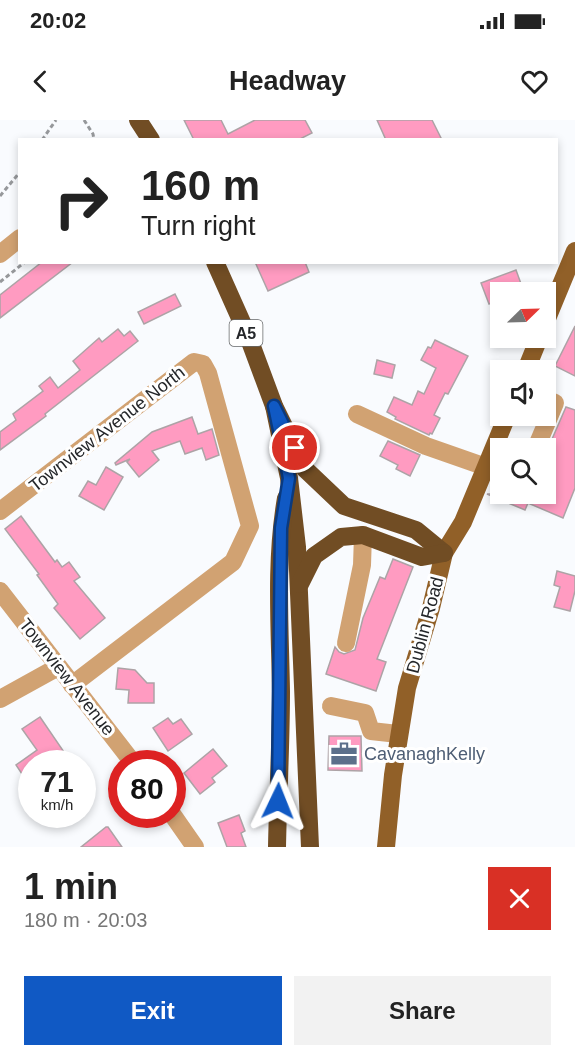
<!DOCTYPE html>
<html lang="en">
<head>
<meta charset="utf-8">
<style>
  :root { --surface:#fff; --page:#f2f2f2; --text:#222; --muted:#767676; --accent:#1059c4 }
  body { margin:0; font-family:Helvetica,sans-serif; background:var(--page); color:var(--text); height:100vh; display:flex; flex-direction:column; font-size:22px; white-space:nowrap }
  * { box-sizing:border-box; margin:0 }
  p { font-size:20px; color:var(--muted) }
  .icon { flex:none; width:33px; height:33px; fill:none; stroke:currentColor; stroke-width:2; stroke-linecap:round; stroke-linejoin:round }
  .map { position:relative; height:727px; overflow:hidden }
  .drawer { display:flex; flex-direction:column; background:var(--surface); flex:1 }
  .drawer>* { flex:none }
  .hud { position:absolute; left:18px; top:18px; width:540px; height:126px; border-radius:0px; box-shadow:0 3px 9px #0003; background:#fff; color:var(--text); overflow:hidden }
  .needle { width:39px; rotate:67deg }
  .controls { position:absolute; left:490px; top:162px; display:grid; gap:12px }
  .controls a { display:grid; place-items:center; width:66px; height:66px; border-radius:0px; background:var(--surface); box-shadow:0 3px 9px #0003; font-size:30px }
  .speed { position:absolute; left:18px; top:630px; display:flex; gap:12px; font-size:30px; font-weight:700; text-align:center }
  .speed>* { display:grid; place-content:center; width:78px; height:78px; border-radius:50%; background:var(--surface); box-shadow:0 3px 9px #0003; line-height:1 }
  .speed small { font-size:15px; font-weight:400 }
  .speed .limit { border:9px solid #d22; background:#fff; color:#111 }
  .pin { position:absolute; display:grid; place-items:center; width:51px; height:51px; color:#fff; margin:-26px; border:3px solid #fff; border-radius:50%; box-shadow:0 2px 6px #0007 }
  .me { position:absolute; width:66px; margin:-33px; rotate:2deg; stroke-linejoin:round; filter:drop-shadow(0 0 4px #0008) }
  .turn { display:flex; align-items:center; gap:21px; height:126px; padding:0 24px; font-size:27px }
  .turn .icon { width:78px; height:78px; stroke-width:2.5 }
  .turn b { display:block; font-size:42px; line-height:51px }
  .round { display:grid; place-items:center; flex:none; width:63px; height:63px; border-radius:0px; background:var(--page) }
  .overview { display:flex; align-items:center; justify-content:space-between; height:102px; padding:0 24px }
  h1 { font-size:36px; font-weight:700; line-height:45px }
  .button { display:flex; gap:12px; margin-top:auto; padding:12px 24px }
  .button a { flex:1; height:69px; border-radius:0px; background:var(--accent); color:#fff; font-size:24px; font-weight:700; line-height:69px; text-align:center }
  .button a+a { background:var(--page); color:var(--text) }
  .status { display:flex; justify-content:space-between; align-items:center; height:42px; padding:0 30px; background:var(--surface); direction:ltr }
  .status svg { height:16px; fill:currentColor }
  header { display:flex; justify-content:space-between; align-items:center; height:78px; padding:0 24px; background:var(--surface); font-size:27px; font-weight:700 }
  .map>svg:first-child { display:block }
  .building { fill:#ff9bc1; stroke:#ada3a6; stroke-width:1.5 }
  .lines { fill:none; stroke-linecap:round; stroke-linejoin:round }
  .path { stroke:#96989b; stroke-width:3; stroke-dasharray:4.5 3; stroke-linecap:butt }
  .minor { stroke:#d1a272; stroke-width:18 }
  .major { stroke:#916028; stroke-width:18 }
  .highway { stroke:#714d24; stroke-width:18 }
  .route-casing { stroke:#0a3a7f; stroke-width:15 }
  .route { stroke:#1059c4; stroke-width:10 }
  .labels { text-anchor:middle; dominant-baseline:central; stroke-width:6; stroke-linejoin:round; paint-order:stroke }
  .shield { fill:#fff; stroke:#66686a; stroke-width:1.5 }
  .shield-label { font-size:16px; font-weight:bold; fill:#25272a }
  .street-label { font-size:18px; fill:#25272a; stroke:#fff }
  .service-label { font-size:18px; fill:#4e5e75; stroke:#fff; text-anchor:start }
</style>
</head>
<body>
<div class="status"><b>20:02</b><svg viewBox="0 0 49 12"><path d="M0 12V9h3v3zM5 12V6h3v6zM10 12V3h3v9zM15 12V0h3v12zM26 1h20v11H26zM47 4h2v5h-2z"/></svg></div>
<header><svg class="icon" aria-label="back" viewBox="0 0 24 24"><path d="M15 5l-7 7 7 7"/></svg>Headway<svg class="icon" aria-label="heart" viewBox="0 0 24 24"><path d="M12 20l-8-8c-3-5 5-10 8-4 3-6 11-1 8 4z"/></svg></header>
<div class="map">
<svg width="575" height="727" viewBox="0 0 575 727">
  <rect width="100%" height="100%" fill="#f9fbfe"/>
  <g class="building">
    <path d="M184 0H221L228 14 255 0H305L312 13 298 20H194Z"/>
    <path d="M377 0H432L442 20H386Z"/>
    <path d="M42 142H73L0 198V175Z"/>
    <path d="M255 142H305L309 152 268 171Z"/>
    <path d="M516 150 524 172H501V179L489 184 481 163Z"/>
    <path d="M175 174 181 186 144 204 138 192Z"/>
    <path d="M575 206V256L555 246Z"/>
    <path d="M118 209 124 216 130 211 138 221 45 294 46 296 0 330V312L16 300 13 294 43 271 39 266 50 257 58 268 80 250 73 241 99 218 102 222Z"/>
    <path d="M435 220 468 236 448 274 445 273 434 295 440 298 432 314 430 313 429 315 395 299 396 297 387 292 394 277 412 285 418 271 424 274 436 248 421 240 428 227 431 228Z"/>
    <path d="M377 240 395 245 392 258 374 254Z"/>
    <path d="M566 287 575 290V368L563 398 528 383 525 390 487 374H546V333Z"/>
    <path d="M192 297 198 314 212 309 219 335 206 340 202 328 185 334 180 321 152 331 159 340 139 357 127 342 130 339 116 345 115 343 152 312Z"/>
    <path d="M388 321 420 335 410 356 396 349 398 345 380 336Z"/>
    <path d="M106 347 123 357 104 390 79 376 88 361 96 365Z"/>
    <path d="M21 396 55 442 57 440 62 447 69 442 80 457 74 461 105 498 80 519 54 488 58 484 37 455 39 454 5 409Z"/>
    <path d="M393 439 413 447 377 539 386 542 376 571 326 554 335 527 339 532 344 534 355 530 363 498 380 457 385 459Z"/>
    <path d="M557 451 575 456V471L570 491 554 487 560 467 554 465Z"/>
    <path d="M118 548 135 550 147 563H154V583H128L129 570 116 569Z"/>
    <path d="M40 597 64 632 48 644H32V669L16 645 37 630 22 609Z"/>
    <path d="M168 598 173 604 181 599 192 614 168 631 153 608Z"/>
    <path d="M329 616H361L362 651 328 650Z"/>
    <path d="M213 629 227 646 212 658 215 662 200 674 184 653Z"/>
    <path d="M239 695 245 711 241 713 246 727H227L218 703Z"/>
    <path d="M106 707H108L122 727H81Z"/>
  </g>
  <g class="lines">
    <g class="path">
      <path d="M84 0 93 14 94 20"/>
      <path d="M42 20 56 0"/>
      <path d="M0 76 20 52"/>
      <path d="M0 162 25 142"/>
    </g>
    <g class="minor">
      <path d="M0 134 20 118"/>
      <path d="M357 294 426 326 486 347"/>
      <path d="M536 328 555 283 546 279"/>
      <path d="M0 391 194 242 203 244 208 253 250 406 233 442 72 565"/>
      <path d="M0 471 134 644"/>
      <path d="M346 523 362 445 363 415"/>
      <path d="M0 579 58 547"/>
      <path d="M331 586 365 593 371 611 398 614"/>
      <path d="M172 694 195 727"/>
    </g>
    <g class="major">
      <path d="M546 201 575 131"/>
      <path d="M526 250 539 218"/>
      <path d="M386 727 393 655 407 568 431 488 444 433 463 402 507 296"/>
    </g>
    <g class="highway">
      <path d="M138 0 151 20"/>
      <path d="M215 142 248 216 274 286 305 349 344 386 416 410 444 433"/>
      <path d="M274 286 289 358 297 427 310 727"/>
      <path d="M300 464 314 436 341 417 363 415 422 437 444 433"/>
      <path d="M277 727C278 675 281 623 281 571 280 507 275 442 286 378"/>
    </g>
  </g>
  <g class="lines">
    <defs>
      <path id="route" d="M278 681 281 408 289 358 274 286 295 328"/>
    </defs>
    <use href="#route" class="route-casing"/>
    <use href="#route" class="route"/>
  </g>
  <defs>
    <symbol id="office-bare" viewBox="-9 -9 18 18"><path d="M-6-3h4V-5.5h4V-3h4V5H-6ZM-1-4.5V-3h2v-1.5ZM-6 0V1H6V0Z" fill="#5c6f8a" stroke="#fff" stroke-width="2.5" paint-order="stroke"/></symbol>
  </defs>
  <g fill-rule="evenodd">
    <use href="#office-bare" x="325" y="615" width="38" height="38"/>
  </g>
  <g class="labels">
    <rect class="shield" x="229.5" y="200" width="33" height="26" rx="4.5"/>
    <g class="shield-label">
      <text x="246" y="213">A5</text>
    </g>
    <g class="street-label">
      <text transform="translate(107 309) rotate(-38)">Townview Avenue North</text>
      <text transform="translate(425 505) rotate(-75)">Dublin Road</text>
      <text transform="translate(67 557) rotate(52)">Townview Avenue</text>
    </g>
    <g class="service-label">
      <text x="364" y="634">CavanaghKelly</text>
    </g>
  </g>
</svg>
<div class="controls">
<a><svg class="needle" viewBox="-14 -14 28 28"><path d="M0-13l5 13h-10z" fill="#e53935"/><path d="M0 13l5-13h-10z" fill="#767676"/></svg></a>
<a><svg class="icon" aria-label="sound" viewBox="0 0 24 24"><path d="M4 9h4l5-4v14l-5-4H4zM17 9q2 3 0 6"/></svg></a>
<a><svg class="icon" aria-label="search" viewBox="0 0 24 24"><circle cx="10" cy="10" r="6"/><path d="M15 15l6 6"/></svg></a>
</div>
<div class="speed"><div>71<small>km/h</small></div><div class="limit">80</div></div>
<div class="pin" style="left:295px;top:328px;background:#d93025"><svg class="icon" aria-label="arrive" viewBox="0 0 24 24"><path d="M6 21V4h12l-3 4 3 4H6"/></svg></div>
<svg class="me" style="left:278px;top:681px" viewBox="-20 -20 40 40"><path d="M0-17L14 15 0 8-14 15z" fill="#1059c4" stroke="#fff" stroke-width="4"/></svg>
<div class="hud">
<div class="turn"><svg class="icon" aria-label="right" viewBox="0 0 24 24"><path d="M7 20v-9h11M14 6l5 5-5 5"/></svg><div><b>160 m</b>Turn right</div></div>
</div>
</div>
<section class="drawer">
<div class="overview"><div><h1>1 min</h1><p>180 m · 20:03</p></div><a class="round" style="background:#d93025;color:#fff"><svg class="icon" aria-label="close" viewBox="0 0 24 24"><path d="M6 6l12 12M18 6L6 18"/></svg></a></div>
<div class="button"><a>Exit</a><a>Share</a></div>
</section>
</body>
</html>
